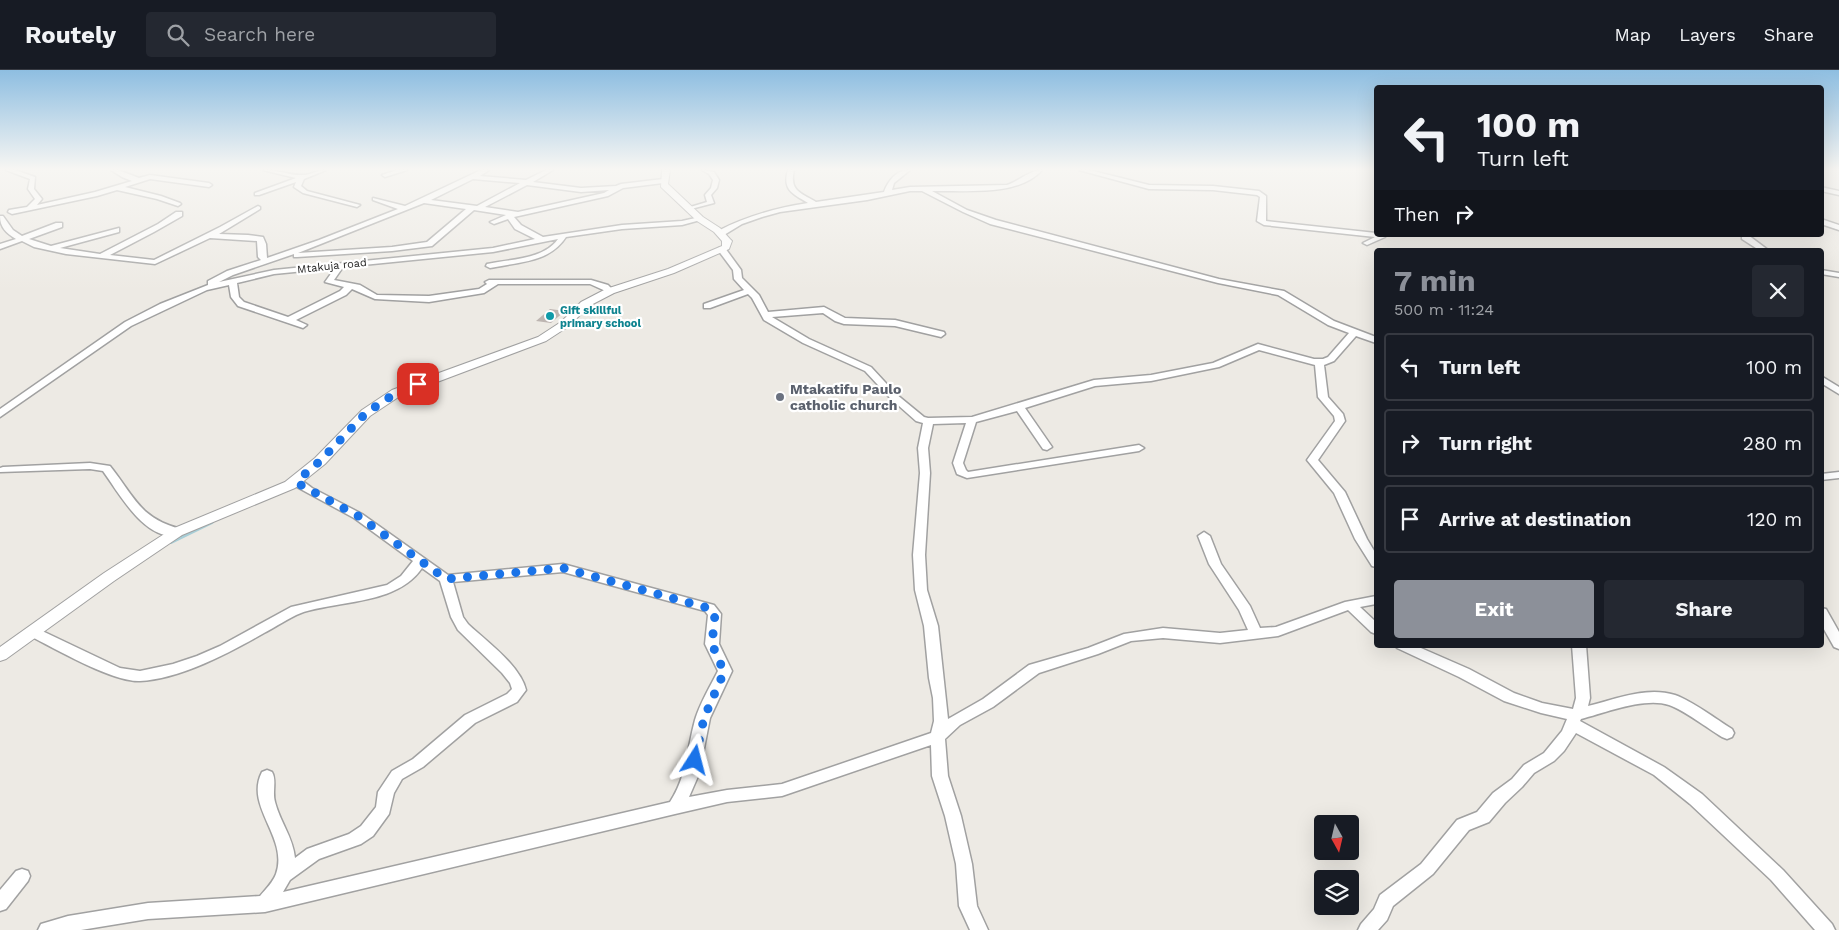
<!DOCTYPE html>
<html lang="en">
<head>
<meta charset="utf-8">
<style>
  :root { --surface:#171b24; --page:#242831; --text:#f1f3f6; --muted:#9ea1a6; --line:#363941; --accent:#8c9099 }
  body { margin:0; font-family:"Work Sans",sans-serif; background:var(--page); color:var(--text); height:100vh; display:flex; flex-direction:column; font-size:19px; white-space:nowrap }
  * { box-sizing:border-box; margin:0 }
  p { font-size:16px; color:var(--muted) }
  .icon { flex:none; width:28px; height:28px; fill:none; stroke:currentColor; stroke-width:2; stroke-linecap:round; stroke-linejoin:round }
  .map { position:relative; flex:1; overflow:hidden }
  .panel { position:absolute; left:1374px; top:178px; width:450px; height:400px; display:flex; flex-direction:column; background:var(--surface); border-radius:5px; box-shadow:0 5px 20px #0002 }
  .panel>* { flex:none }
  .hud { position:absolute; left:1374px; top:15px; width:450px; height:152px; border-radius:5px; box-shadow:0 5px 20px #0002; background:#171b24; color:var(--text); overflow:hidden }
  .needle { width:32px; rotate:172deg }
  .tools { position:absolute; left:1314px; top:745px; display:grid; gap:10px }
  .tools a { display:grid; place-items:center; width:45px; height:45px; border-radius:5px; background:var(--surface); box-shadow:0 5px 20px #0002; font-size:25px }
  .pin { position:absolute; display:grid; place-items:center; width:42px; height:42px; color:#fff; margin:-21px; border-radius:10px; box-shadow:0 2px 8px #0006 }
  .me { position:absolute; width:55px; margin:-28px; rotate:9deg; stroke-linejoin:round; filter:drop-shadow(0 0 4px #0008) }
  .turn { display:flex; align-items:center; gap:18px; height:105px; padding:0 20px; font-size:22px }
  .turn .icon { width:65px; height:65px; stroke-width:2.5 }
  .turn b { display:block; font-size:35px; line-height:42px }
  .then { display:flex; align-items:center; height:48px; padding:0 20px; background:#0003; gap:10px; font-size:19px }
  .round { display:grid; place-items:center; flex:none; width:52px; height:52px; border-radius:5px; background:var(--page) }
  .summary { display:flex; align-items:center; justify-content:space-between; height:85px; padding:0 20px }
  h1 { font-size:30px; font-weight:700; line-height:38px; color:var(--accent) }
  .action { display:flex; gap:10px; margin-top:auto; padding:10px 20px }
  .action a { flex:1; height:58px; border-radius:5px; background:var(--accent); color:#fff; font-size:20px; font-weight:700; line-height:58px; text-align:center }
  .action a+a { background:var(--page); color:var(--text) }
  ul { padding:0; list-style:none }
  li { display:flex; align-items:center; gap:15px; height:68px; margin:0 10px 8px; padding:0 10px; border:2px solid var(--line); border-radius:5px }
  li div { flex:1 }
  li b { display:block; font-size:19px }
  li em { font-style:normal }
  header { display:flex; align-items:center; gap:30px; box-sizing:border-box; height:70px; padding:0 25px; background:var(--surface); border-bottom:1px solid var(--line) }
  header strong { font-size:24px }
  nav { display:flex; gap:28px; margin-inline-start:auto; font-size:18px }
  .search { width:350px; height:45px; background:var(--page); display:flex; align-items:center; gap:12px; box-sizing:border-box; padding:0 18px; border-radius:5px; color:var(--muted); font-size:19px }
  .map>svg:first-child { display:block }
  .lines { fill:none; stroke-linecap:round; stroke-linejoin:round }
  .stream { stroke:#a8ced7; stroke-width:4 }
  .building { fill:#bdb5b1 }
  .minor-casing { stroke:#a1a1a1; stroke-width:3 }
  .tertiary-casing { stroke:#a1a1a1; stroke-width:2 }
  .minor { fill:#fff; fill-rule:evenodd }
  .tertiary { fill:#fff; fill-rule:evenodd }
  .route { stroke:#1a73e8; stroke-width:9; stroke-dasharray:0 16.2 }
  .culture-dot { fill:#0f9aa8; stroke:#fff; stroke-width:2 }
  .worship-dot { fill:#6b7280; stroke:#fff; stroke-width:2 }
  .labels { text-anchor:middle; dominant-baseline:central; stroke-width:4.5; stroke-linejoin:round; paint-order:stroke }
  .far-street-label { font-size:11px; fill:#1d1d1d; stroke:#fff }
  .far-culture-label { font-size:11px; font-weight:bold; fill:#0d838f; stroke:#fff; text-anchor:start }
  .worship-label { font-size:14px; font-weight:bold; fill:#5b616d; stroke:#fff; text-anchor:start }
</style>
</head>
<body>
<header>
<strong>Routely</strong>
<div class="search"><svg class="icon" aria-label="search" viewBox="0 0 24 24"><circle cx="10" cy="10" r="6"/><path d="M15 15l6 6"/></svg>Search here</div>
<nav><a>Map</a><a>Layers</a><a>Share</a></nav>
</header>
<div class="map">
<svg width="1839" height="860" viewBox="0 0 1839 860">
  <rect width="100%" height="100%" fill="#edeae4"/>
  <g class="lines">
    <path class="stream" d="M171 472 212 452"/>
  </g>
  <path class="building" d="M550 239 565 241 551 253 536 251Z"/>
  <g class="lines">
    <defs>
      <g id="minor">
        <path d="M6 100H15L35 107 34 119 42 129 37 135 95 122 132 111 122 107 111 100H118L139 108 150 105 209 113 212 115 209 117 150 109 125 117 161 126 180 133 181 134 178 136 157 129 117 120 97 126 12 144 8 142 9 140 27 137 35 129 28 119 30 109Z"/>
        <path d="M263 100C276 99 291 106 303 105 311 105 317 100 326 100L304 109 301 116 307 121 360 135 357 137 303 123 294 117 296 112 259 125H255V123L296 108Z"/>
        <path d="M397 100H407L385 107 382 105Z"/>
        <path d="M481 100H489L480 106 526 110 546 100H553L533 112 581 118 616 116 621 114 663 109 666 111 663 113 623 118 608 126 514 147 521 155 543 167 622 155 682 151 700 147 704 149 682 155 622 159 566 167C549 193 518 192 490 198L486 196 487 194C510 189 543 190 558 169L493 182 343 197 334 210 360 215 377 225 429 226 479 219 487 214 485 212 489 210H591L608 215 614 221 610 223 590 214H498L484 223 429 232 375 229 352 219 346 225 296 250 307 255 303 258 238 236 231 227 229 215 207 220 131 256 0 347V339L125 252 160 234 208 215V211L227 201 261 190 258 187 257 171 210 168 155 194 66 184 34 177 22 171 0 179V174L16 169C6 163 0 157 0 146H3L13 160 22 166 56 153H62V157L29 169 51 176 119 158V162L60 178 100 184 158 154 176 142H182V146L154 162 110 185 154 190 220 157 258 136 260 137V139L219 164 248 165 263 167 266 174 267 188 319 170 398 139 373 130V128L405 136ZM473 109 520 113 477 136 431 130ZM527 115 581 122 609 120 604 123 518 142 485 137ZM424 133 466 139 427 172 392 177 298 183ZM474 140 506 145 490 152 494 154 508 149 515 159 535 169 493 178 274 200 219 212 233 205 294 184V187H297L392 181 432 176ZM335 198 325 212 344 217 340 221 288 247 244 232 239 227 237 213 274 204Z"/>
        <path d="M702 100 714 102 719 110 717 118 711 125 714 133 687 140V138L707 132 705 125 711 118 713 110 709 104Z"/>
        <path d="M788 100H794C789 121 801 123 816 132L884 122C888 111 897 99 910 100L894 113 892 120 910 117 1007 115C1019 111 1030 100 1042 100 1018 127 966 120 932 121L967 140 996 150 1219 209 1284 221 1334 251 1376 267V273L1356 266 1334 291 1324 295 1328 327 1343 344 1345 351 1318 390 1345 422 1367 469 1376 484V497L1372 496 1355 469 1334 423 1307 390 1335 351 1334 346 1318 327 1315 295 1259 280 1219 297 1151 311 1095 316 1025 338 1052 377 1047 380 1043 379 1017 341 976 352 963 393 966 400 968 402 1139 375 1144 378 1139 381 967 408 957 404 953 393 966 353 933 354 928 378 930 403 925 485 927 520 938 556 948 649 983 629 1029 595 1088 578 1124 564 1163 558 1220 563 1248 560 1239 540 1209 494 1198 466 1204 462 1210 466 1221 494 1250 536 1260 558 1276 557 1345 532 1376 526V534L1360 537 1376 552V564L1371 562 1348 540 1278 566 1220 573 1163 568 1131 571 1098 584 1039 603 993 637 960 655 945 669 948 706 961 746 972 794 977 836 988 860H970L959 836 956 794 945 746 932 706 931 675 782 726 727 732 675 744 265 842 148 849 81 860H38L41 854 68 846 148 833 260 826C266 819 273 812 276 804 289 767 244 737 262 702L267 700 272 702C277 710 272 722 275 732 280 752 293 767 295 788L307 779 349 764 361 756 376 737 378 722 392 701 413 689 465 645 507 624 512 619 510 613 502 603 458 560 451 547 440 511 422 498C397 535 339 530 301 543 288 548 276 557 264 563 229 583 180 609 140 611 112 612 56 579 28 565L26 562 28 559H38L120 598 140 601 173 594 197 586 220 576 291 537 387 515 401 506 413 491 354 448 295 416 293 410 298 407 302 408 304 412 312 418 362 444 448 505 563 494 714 535 721 544 719 574 732 601 710 648 699 704 689 727 727 720 782 714 931 663 934 651 933 628 929 608 924 556 915 520 913 485 920 403 918 378 923 353 916 351 890 328 865 301 803 273 764 250 752 228 748 224 710 238H704V234L744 220 734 209 733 200 718 180 719 178H725L741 200 742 208 759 225 768 242 824 237 845 248 895 250 944 262 945 264 941 267 895 256 844 254 835 251 823 243 772 247 809 269 871 297 896 324 924 347 928 348 972 347 1094 310 1151 305 1213 293 1258 274 1314 289H1323L1328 287 1349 263 1328 255 1278 225 1218 213 990 154 963 142 922 121H910L867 130 780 142 762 147 742 154 724 165H718V161C747 146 776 138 808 133 793 124 782 120 788 100ZM563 502 705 541 708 545 705 574 718 601C710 617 700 633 695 650 687 679 687 706 670 732L283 822 290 810 319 789 361 774 373 766 389 744 394 723 402 709 423 697 475 653 517 632 526 620C520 595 486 571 468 554L463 547 453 512Z"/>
        <path d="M1079 100H1089L1149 115 1213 116 1259 121 1266 126V151L1376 163V165H1383L1385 167 1367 175 1363 173 1375 167 1264 155 1257 151 1260 127 1257 125 1213 120 1149 119Z"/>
        <path d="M1821 117 1839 121V125L1821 121Z"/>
        <path d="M1821 149 1839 155V160L1821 154Z"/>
        <path d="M1742 165H1748L1768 180H1759L1742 169Z"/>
        <path d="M1821 200 1839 203V207L1821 204Z"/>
        <path d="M1821 306 1839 317V324L1821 313Z"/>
        <path d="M90 393 110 396C134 426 140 449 181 459L183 462 181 465C146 474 119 423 103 401L90 399 0 402V398L3 397Z"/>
        <path d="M1839 402V408L1821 410V404Z"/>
        <path d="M1821 538 1826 539 1839 562V579L1834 577 1821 554Z"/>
        <path d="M1395 575H1414L1469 599 1514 623 1542 633 1573 639 1576 628 1572 575H1586L1590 628 1588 636C1616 629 1647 616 1675 625 1692 631 1716 649 1732 659L1734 663 1732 667 1727 669 1722 667C1709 659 1682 639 1669 635 1644 627 1605 643 1581 649L1580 651 1664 697 1702 724 1783 800 1832 854 1835 860H1815L1771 810 1690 734 1654 705 1576 663 1564 681 1554 691 1534 703 1522 717 1505 733 1489 752 1469 760 1433 804 1393 836 1387 850 1378 860H1358L1361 854 1374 839 1380 825 1421 794 1457 750 1477 742 1493 723 1512 709 1524 695 1544 683 1562 661 1567 649 1541 643 1504 631 1459 607 1397 578Z"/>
        <path d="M22 799 28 801 30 806 28 811 6 839 0 841V820L16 801Z"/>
      </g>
      <path id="tertiary" d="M662 100H670L668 114 703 147 720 158 730 169 732 171 729 179 674 203 614 223 589 236 569 256 546 271 400 326 370 346 325 394 295 418 182 465 114 511 6 589 0 591V577L104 503 172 459 285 412 315 388 362 340 392 320 538 267 561 252 581 232 606 219 668 199 722 176V171L714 162 697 151 661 117Z"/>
    </defs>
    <use href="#minor" class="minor-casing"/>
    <use href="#tertiary" class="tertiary-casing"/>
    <use href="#minor" class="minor"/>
    <use href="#tertiary" class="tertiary"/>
  </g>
  <linearGradient id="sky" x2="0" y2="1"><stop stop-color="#8ebee1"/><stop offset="0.45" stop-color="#f7f6f3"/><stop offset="1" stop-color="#f7f6f3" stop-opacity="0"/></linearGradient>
  <rect width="1839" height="220" fill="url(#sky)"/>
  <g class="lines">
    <path class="route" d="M418 314 396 323 366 343 320 391 298 410 299 414 358 446 446 509 563 498 708 538 715 544 712 574 724 602 704 648 695 690"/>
  </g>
  <circle class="culture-dot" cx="550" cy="246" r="5"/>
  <circle class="worship-dot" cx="780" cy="327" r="5"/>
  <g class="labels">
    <g class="far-street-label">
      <text transform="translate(332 196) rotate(-6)">Mtakuja road</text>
    </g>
    <g class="far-culture-label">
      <text x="560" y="240">Gift skillful<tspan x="560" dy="13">primary school</tspan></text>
    </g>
    <g class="worship-label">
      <text x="790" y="319">Mtakatifu Paulo<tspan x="790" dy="16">catholic church</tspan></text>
    </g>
  </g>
</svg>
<div class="tools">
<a><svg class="needle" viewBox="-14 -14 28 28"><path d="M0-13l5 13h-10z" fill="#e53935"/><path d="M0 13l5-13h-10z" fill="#9ea1a6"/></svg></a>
<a><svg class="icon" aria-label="layers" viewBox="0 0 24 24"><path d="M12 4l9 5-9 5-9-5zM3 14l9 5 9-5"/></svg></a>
</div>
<div class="pin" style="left:418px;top:314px;background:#d93025"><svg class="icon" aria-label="arrive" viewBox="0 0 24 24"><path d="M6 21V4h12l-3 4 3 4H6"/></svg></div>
<svg class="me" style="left:695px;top:690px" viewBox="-20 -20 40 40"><path d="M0-17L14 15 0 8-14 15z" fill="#1a73e8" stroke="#fff" stroke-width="4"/></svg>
<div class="hud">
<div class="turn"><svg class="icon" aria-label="left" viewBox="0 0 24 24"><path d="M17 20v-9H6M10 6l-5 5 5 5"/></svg><div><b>100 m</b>Turn left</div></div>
<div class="then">Then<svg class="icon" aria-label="right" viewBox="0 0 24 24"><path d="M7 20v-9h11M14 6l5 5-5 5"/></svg></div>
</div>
<section class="panel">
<div class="summary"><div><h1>7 min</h1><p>500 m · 11:24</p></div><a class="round"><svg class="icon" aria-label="close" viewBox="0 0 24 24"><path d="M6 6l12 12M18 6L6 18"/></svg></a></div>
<ul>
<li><svg class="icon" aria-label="left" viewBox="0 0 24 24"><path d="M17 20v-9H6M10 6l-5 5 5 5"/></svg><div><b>Turn left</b></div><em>100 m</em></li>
<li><svg class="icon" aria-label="right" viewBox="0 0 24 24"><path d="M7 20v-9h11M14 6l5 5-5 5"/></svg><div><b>Turn right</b></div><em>280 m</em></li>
<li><svg class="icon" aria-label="arrive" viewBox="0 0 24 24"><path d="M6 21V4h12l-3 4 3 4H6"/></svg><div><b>Arrive at destination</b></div><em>120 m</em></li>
</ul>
<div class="action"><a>Exit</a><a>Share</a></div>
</section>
</div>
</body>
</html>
